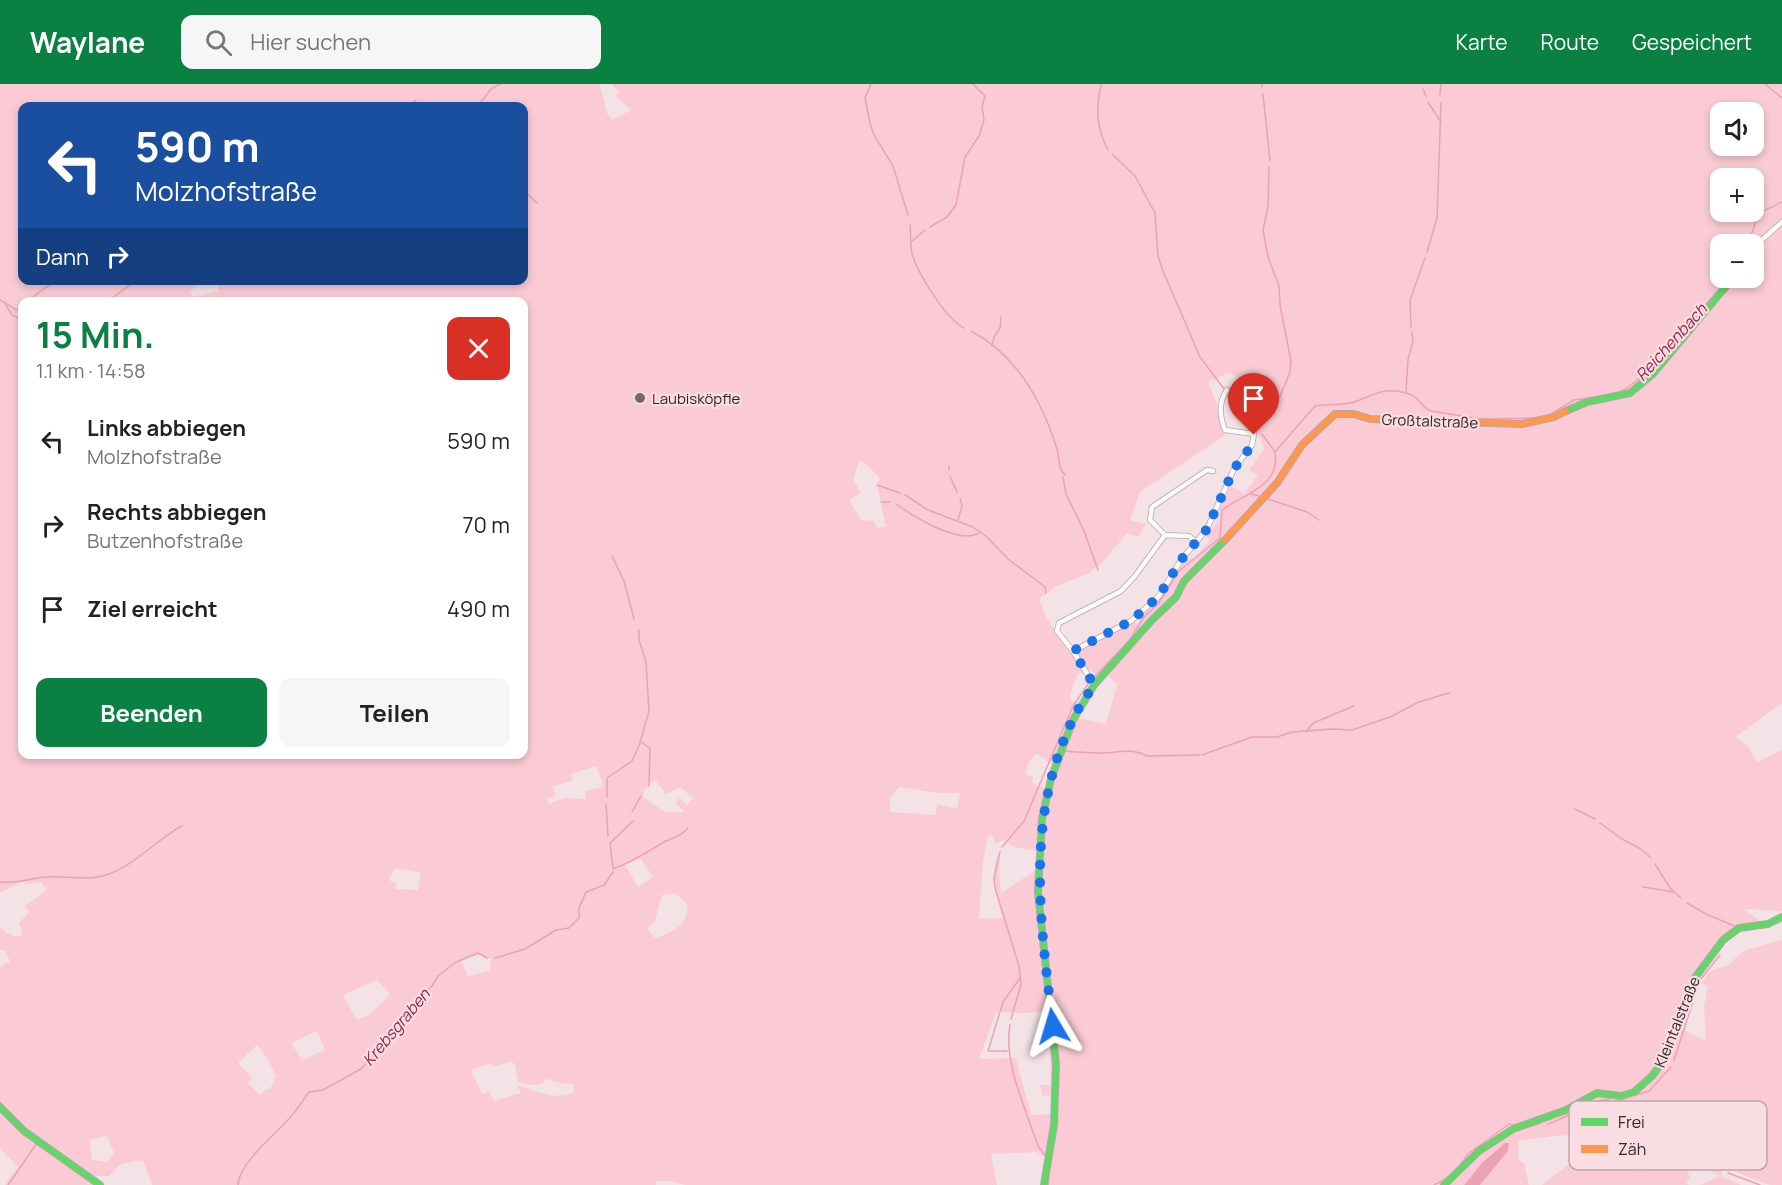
<!DOCTYPE html>
<html lang="de">
<head>
<meta charset="utf-8">
<style>
  :root { --surface:#fff; --page:#f6f6f6; --text:#222; --muted:#767676; --accent:#0b8043 }
  body { margin:0; font-family:Manrope,sans-serif; background:var(--page); color:var(--text); height:100vh; display:flex; flex-direction:column; font-size:22px; white-space:nowrap }
  * { box-sizing:border-box; margin:0 }
  p { font-size:20px; color:var(--muted) }
  .icon { flex:none; width:33px; height:33px; fill:none; stroke:currentColor; stroke-width:2; stroke-linecap:round; stroke-linejoin:round }
  .map { position:relative; flex:1; overflow:hidden }
  .panel { position:absolute; left:18px; top:213px; width:510px; height:462px; display:flex; flex-direction:column; background:var(--surface); border-radius:12px; box-shadow:0 3px 9px #0003 }
  .panel>* { flex:none }
  .guide { position:absolute; left:18px; top:18px; width:510px; height:183px; border-radius:12px; box-shadow:0 3px 9px #0003; background:#1a4fa0; color:#fff; overflow:hidden }
  .controls { position:absolute; left:1710px; top:18px; display:grid; gap:12px }
  .controls a { display:grid; place-items:center; width:54px; height:54px; border-radius:12px; background:var(--surface); box-shadow:0 3px 9px #0003; font-size:30px }
  .pin { position:absolute; display:grid; place-items:center; width:51px; height:51px; color:#fff; margin:-62px -26px; border-radius:50% 50% 50% 0; rotate:-45deg; box-shadow:0 0 6px #0007 }
  .pin .icon { rotate:45deg }
  .me { position:absolute; width:66px; margin:-33px; rotate:353deg; stroke-linejoin:round; filter:drop-shadow(0 0 4px #0008) }
  .turn { display:flex; align-items:center; gap:21px; height:126px; padding:0 18px; font-size:27px }
  .turn .icon { width:78px; height:78px; stroke-width:2.5 }
  .turn b { display:block; font-size:42px; line-height:51px }
  .then { display:flex; align-items:center; height:57px; padding:0 18px; background:#0003; gap:12px; font-size:22px }
  .round { display:grid; place-items:center; flex:none; width:63px; height:63px; border-radius:12px; background:var(--page) }
  .summary { display:flex; align-items:center; justify-content:space-between; height:102px; padding:0 18px }
  h1 { font-size:36px; font-weight:700; line-height:45px; color:var(--accent) }
  .cta { display:flex; gap:12px; margin-top:auto; padding:12px 18px }
  .cta a { flex:1; height:69px; border-radius:12px; background:var(--accent); color:#fff; font-size:24px; font-weight:700; line-height:69px; text-align:center }
  .cta a+a { background:var(--page); color:var(--text) }
  ul { padding:0; list-style:none }
  li { display:flex; align-items:center; gap:18px; height:84px; padding:0 18px }
  li div { flex:1 }
  li b { display:block; font-size:22px }
  li em { font-style:normal }
  header { display:flex; align-items:center; gap:36px; box-sizing:border-box; height:84px; padding:0 30px; background:var(--accent); color:#fff }
  header strong { font-size:28px }
  nav { display:flex; gap:33px; margin-inline-start:auto; font-size:21px }
  .search { width:420px; height:54px; background:var(--page); display:flex; align-items:center; gap:15px; box-sizing:border-box; padding:0 21px; border-radius:12px; color:var(--muted); font-size:22px }
  .map>svg:first-child { display:block }
  .green { fill:#facbd4; fill-rule:evenodd }
  .water { fill:#eba3b3 }
  .lines { fill:none; stroke-linecap:round; stroke-linejoin:round }
  .stream { stroke:#eba3b3; stroke-width:1.5 }
  .street-casing { stroke:#b4a8aa; stroke-width:6 }
  .fast-casing { stroke:#b4a8aa; stroke-width:8 }
  .slow-casing { stroke:#b4a8aa; stroke-width:8 }
  .street { stroke:#fdfbfb; stroke-width:4.5 }
  .fast { stroke:#63d668; stroke-width:6 }
  .slow { stroke:#ff974d; stroke-width:6 }
  .route { stroke:#1a73e8; stroke-width:10; stroke-dasharray:0 18 }
  .poi-dot { fill:#75686a; stroke:#fadde2; stroke-width:2 }
  .labels { text-anchor:middle; dominant-baseline:central; stroke-width:4.5; stroke-linejoin:round; paint-order:stroke }
  .poi-label { font-size:15px; fill:#302527; stroke:#fadde2; text-anchor:start }
  .street-label { font-size:15px; fill:#302527; stroke:#fadde2 }
  .water-label { font-size:16px; font-style:italic; fill:#912147; stroke:#fadde2 }
  .key { fill:#fadde2; stroke:#bda6aa; stroke-width:1.5 }
  .key-label { font-size:16px; fill:#302527 }
</style>
</head>
<body>
<header>
<strong>Waylane</strong>
<div class="search"><svg class="icon" aria-label="search" viewBox="0 0 24 24"><circle cx="10" cy="10" r="6"/><path d="M15 15l6 6"/></svg>Hier suchen</div>
<nav><a>Karte</a><a>Route</a><a>Gespeichert</a></nav>
</header>
<div class="map">
<svg width="1782" height="1101" viewBox="0 0 1782 1101">
  <rect width="100%" height="100%" fill="#f4e3e6"/>
  <path class="green" d="M0 0H600L607 29 612 36 631 26 615 12 619 8 612 0H1782V619L1735 653 1748 662 1757 678 1782 666V827L1743 825 1764 840 1735 843 1708 871 1676 942 1706 957 1704 922 1708 902 1701 899 1711 886 1727 882 1743 867 1782 856V1101H1770L1735 1088 1744 1081C1744 1057 1723 1043 1710 1026 1702 1046 1717 1063 1726 1080L1722 1082 1721 1092 1741 1101H1700L1720 1092 1688 1076 1682 1078 1691 1094 1686 1097 1689 1101H1542L1569 1080 1567 1074 1584 1053C1566 1048 1539 1055 1519 1056L1518 1076 1524 1079 1529 1101H1480L1508 1067 1477 1085 1464 1101H1046L1047 1075 1037 1068 991 1070 997 1101H685L672 1097H655L656 1101H152L143 1076 121 1080 109 1092H94L90 1096 96 1101H5L18 1083 0 1064V883L10 877 5 866H0V842L6 849H11L12 852H20L22 849 19 839 29 828 25 822 47 806 41 798 25 800 24 797 0 809ZM22 22H524V196H217L219 207 193 213 190 208 201 197 22 196ZM1720 28H1754V62H1720ZM1720 94H1754V128H1720ZM1720 160H1754V194H1720ZM22 218H524V670H22ZM1265 288 1272 317 1235 323 1234 325 1259 351 1264 365 1249 386 1258 391 1244 410 1231 402 1220 425 1219 436 1206 452 1210 456 1195 474 1186 476 1159 514 1143 529 1138 540 1133 539 1072 569 1048 537 1039 515 1056 502 1088 490 1101 480 1127 449 1138 453 1146 440 1130 436 1140 408 1224 352 1218 323 1208 298 1229 289 1238 293ZM859 377 864 378 880 394 877 401 886 443 877 444 874 437 861 436 849 416 861 409 853 396ZM1090 586 1098 592 1102 587 1107 590 1117 601 1106 640 1077 634C1056 683 1046 733 1036 786L1001 809 999 786 1000 771 998 770C989 793 996 812 1003 834L979 835 983 778 988 752 992 751 995 760 1004 756 1013 763 1037 767 1045 704 1032 699 1033 693 1025 690 1029 678 1037 669 1052 681 1078 619 1071 618 1070 610 1078 589 1085 590ZM596 682 604 703 585 707 586 715 564 714 549 720 547 714 556 712 553 703 573 696 571 690ZM655 696 666 710 680 703 693 714 687 721 679 714 675 719 685 728H665L643 713 644 706ZM899 703 938 709H960L957 725 937 720 936 731 890 728V714ZM640 774 653 793 638 803 625 781ZM395 784 421 789 418 806 396 805V800L389 796ZM675 809 687 820C690 841 672 848 655 854L647 845 655 837 662 811ZM479 870 491 875 490 887 468 892 461 877ZM377 896 390 910 371 930 357 936 343 911ZM1048 927 1051 1001H1040L1043 1012 1051 1011V1030L1031 1031 1016 974 979 975 996 928 1025 929ZM317 947 325 966 302 976 291 959ZM257 961 268 975 276 992 270 1005H267L260 1011 248 999 252 994 238 979ZM511 978 515 980 518 998 528 1001 542 1000 546 994 551 997 574 1001V1008C556 1018 535 1006 517 1001L521 1009 494 1017 489 1007 482 1010 471 986 492 979 494 982ZM1639 1043 1683 1067C1680 1074 1674 1075 1668 1079 1648 1093 1626 1086 1604 1076ZM107 1052 114 1069 107 1078 92 1076 89 1056Z"/>
  <path class="water" d="M1505 1059H1509L1508 1067 1480 1101H1464L1482 1079Z"/>
  <g class="lines">
    <g class="stream">
      <path d="M871 0 865 14 870 39 874 51 893 82 908 131"/>
      <path d="M1101 0C1096 25 1096 43 1108 66"/>
      <path d="M1262 0V3"/>
      <path d="M1765 0 1782 14"/>
      <path d="M1423 5 1426 12"/>
      <path d="M1263 10 1270 77"/>
      <path d="M1440 11 1441 0"/>
      <path d="M1428 18 1441 38"/>
      <path d="M410 22 416 16"/>
      <path d="M478 22 491 5 500 0"/>
      <path d="M524 67V66"/>
      <path d="M1112 70 1135 92 1155 129 1158 172 1163 187 1200 273 1224 305"/>
      <path d="M524 107 537 119"/>
      <path d="M910 141C911 151 910 161 912 170 918 190 946 235 964 244"/>
      <path d="M930 143 947 133 956 121 965 73 979 52 984 36 982 23 985 12 973 0"/>
      <path d="M912 157 925 146"/>
      <path d="M1748 160 1759 129 1782 118"/>
      <path d="M1427 168 1437 134 1441 19"/>
      <path d="M0 216 17 226 22 222"/>
      <path d="M4 218 12 231 22 236"/>
      <path d="M26 218 56 196"/>
      <path d="M107 218 136 196"/>
      <path d="M1411 243 1410 216 1425 174"/>
      <path d="M971 247C1017 271 1042 317 1057 365 1060 374 1057 383 1065 391"/>
      <path d="M992 262 994 253 1000 244 1001 233"/>
      <path d="M1406 309 1408 275 1413 258 1412 248"/>
      <path d="M1618 309C1656 291 1689 234 1721 204"/>
      <path d="M1227 311 1237 329 1257 345"/>
      <path d="M1551 330 1574 316 1614 310"/>
      <path d="M1257 344 1270 334 1274 327 1290 288 1291 277 1280 221 1279 202 1268 173 1263 146 1268 123 1269 83"/>
      <path d="M1262 350 1275 368"/>
      <path d="M949 386V382"/>
      <path d="M950 392 957 408"/>
      <path d="M1063 393 1066 410 1084 447 1098 486"/>
      <path d="M877 401 900 409"/>
      <path d="M1251 410 1259 412"/>
      <path d="M905 411 928 426 973 443 986 452 1008 475 1045 503 1046 509"/>
      <path d="M1268 415 1307 428 1319 436"/>
      <path d="M881 418H890"/>
      <path d="M896 420C913 432 958 461 979 449"/>
      <path d="M958 436 962 422 960 414"/>
      <path d="M612 472 624 497 634 535"/>
      <path d="M1093 594 1129 557 1144 533 1158 520 1179 487 1220 454 1222 426C1245 409 1281 402 1275 368L1315 322C1328 320 1344 322 1357 317 1376 310 1384 303 1406 309 1420 312 1420 323 1431 327L1481 335 1535 334"/>
      <path d="M1306 648 1313 639 1354 622"/>
      <path d="M641 658 650 664 649 702"/>
      <path d="M1064 667C1077 668 1091 669 1104 669 1119 668 1133 664 1147 672L1199 671"/>
      <path d="M1202 671 1252 653H1277L1292 648 1331 645 1352 646 1390 633 1419 618 1449 609"/>
      <path d="M607 713V694L632 677 639 662 649 627 646 578 639 556V546"/>
      <path d="M606 720 608 752"/>
      <path d="M1575 725 1595 735"/>
      <path d="M632 728 641 712"/>
      <path d="M633 737 610 759 613 785C633 778 647 768 664 758 672 754 682 752 688 744"/>
      <path d="M1600 739 1622 755 1641 765 1651 774"/>
      <path d="M1002 763 1024 737 1073 622 1090 597"/>
      <path d="M1000 768 994 794 995 804 1019 882 1021 900 1011 935"/>
      <path d="M1655 780 1670 804 1681 814"/>
      <path d="M0 798C16 800 30 794 46 793 65 791 84 797 102 792 133 784 155 756 182 742"/>
      <path d="M1643 803 1674 808"/>
      <path d="M1687 819 1704 829 1734 842"/>
      <path d="M495 874 525 865 556 846 569 844 579 834V824L586 808 604 801 613 788"/>
      <path d="M1010 941C1003 978 1026 1026 1038 1062L1046 1073"/>
      <path d="M1007 967H988L1003 918 1020 894"/>
      <path d="M1674 976 1700 896 1720 871"/>
      <path d="M1635 1011 1649 1007 1671 983"/>
      <path d="M1617 1014 1619 1025 1640 1041"/>
      <path d="M0 1018 5 1024"/>
      <path d="M1548 1040C1570 1033 1586 1017 1609 1015"/>
      <path d="M1525 1044 1538 1040"/>
      <path d="M1646 1045C1670 1060 1694 1074 1719 1086"/>
      <path d="M1458 1084 1469 1069 1509 1040 1516 1042"/>
      <path d="M1728 1089 1760 1101"/>
      <path d="M8 1101 37 1059"/>
      <path d="M238 1101C238 1081 273 1052 286 1038 295 1029 302 1018 309 1008L323 1006 361 985 399 941 413 919 432 902 438 892 456 878 478 869 487 874"/>
      <path d="M1048 1101 1050 1079"/>
      <path d="M1434 1101 1446 1095"/>
    </g>
    <defs>
      <g id="street">
        <path d="M1754 163 1782 138"/>
        <path d="M1165 451 1150 436 1152 423 1207 386 1213 387"/>
        <path d="M1073 567 1131 537 1159 512 1181 476 1207 445 1234 385 1252 361 1254 350 1225 346C1220 334 1218 318 1227 306"/>
        <path d="M1093 599 1073 567 1057 547 1059 539 1121 507 1135 492 1165 451 1189 452 1197 459"/>
      </g>
      <g id="fast">
        <path d="M1566 327 1587 318 1630 309 1653 290 1733 194"/>
        <path d="M0 1023 24 1047 100 1101"/>
        <path d="M1044 1101 1054 1041 1056 980 1038 808 1042 735 1051 695 1073 636 1094 601 1151 537 1176 513 1184 497 1225 456"/>
        <path d="M1444 1101 1479 1067 1513 1045 1566 1026 1597 1009 1621 1012 1634 1008 1652 992 1661 980 1694 895 1723 856 1739 844 1768 840 1782 833"/>
      </g>
      <path id="slow" d="M1225 456 1277 399 1302 361 1335 330H1354L1370 335 1522 340 1554 333 1566 327"/>
    </defs>
    <use href="#street" class="street-casing"/>
    <use href="#fast" class="fast-casing"/>
    <use href="#slow" class="slow-casing"/>
    <use href="#street" class="street"/>
    <use href="#fast" class="fast"/>
    <use href="#slow" class="slow"/>
  </g>
  <g class="lines">
    <path class="route" d="M1053 942C1040 837 1025 736 1072 637 1078 624 1086 613 1094 601L1073 567 1131 537 1159 512 1181 476 1207 445 1234 385 1252 361 1254 351"/>
  </g>
  <circle class="poi-dot" cx="640" cy="314" r="6"/>
  <g class="labels">
    <g class="poi-label">
      <text x="652" y="314">Laubisköpfle</text>
    </g>
    <g class="street-label">
      <text transform="translate(1430 337) rotate(2)">Großtalstraße</text>
      <text transform="translate(1677 938) rotate(-68)">Kleintalstraße</text>
    </g>
    <g class="water-label">
      <text transform="translate(1671 258) rotate(-48)">Reichenbach</text>
      <text transform="translate(396 943) rotate(-50)">Krebsgraben</text>
    </g>
  </g>
  <rect x="1569" y="1017" width="198" height="69" rx="9" class="key"/>
  <rect x="1581" y="1034" width="27" height="8" fill="#63d668"/>
  <rect x="1581" y="1061" width="27" height="8" fill="#ff974d"/>
  <g class="key-label">
    <text x="1618" y="1044">Frei</text>
    <text x="1618" y="1071">Zäh</text>
  </g>
</svg>
<div class="controls">
<a><svg class="icon" aria-label="sound" viewBox="0 0 24 24"><path d="M4 9h4l5-4v14l-5-4H4zM17 9q2 3 0 6"/></svg></a>
<a>+</a>
<a>−</a>
</div>
<div class="pin" style="left:1254px;top:351px;background:#d93025"><svg class="icon" aria-label="arrive" viewBox="0 0 24 24"><path d="M6 21V4h12l-3 4 3 4H6"/></svg></div>
<svg class="me" style="left:1053px;top:942px" viewBox="-20 -20 40 40"><path d="M0-17L14 15 0 8-14 15z" fill="#1a73e8" stroke="#fff" stroke-width="4"/></svg>
<div class="guide">
<div class="turn"><svg class="icon" aria-label="left" viewBox="0 0 24 24"><path d="M17 20v-9H6M10 6l-5 5 5 5"/></svg><div><b>590 m</b>Molzhofstraße</div></div>
<div class="then">Dann<svg class="icon" aria-label="right" viewBox="0 0 24 24"><path d="M7 20v-9h11M14 6l5 5-5 5"/></svg></div>
</div>
<section class="panel">
<div class="summary"><div><h1>15 Min.</h1><p>1.1 km · 14:58</p></div><a class="round" style="background:#d93025;color:#fff"><svg class="icon" aria-label="close" viewBox="0 0 24 24"><path d="M6 6l12 12M18 6L6 18"/></svg></a></div>
<ul>
<li><svg class="icon" aria-label="left" viewBox="0 0 24 24"><path d="M17 20v-9H6M10 6l-5 5 5 5"/></svg><div><b>Links abbiegen</b><p>Molzhofstraße</p></div><em>590 m</em></li>
<li><svg class="icon" aria-label="right" viewBox="0 0 24 24"><path d="M7 20v-9h11M14 6l5 5-5 5"/></svg><div><b>Rechts abbiegen</b><p>Butzenhofstraße</p></div><em>70 m</em></li>
<li><svg class="icon" aria-label="arrive" viewBox="0 0 24 24"><path d="M6 21V4h12l-3 4 3 4H6"/></svg><div><b>Ziel erreicht</b></div><em>490 m</em></li>
</ul>
<div class="cta"><a>Beenden</a><a>Teilen</a></div>
</section>
</div>
</body>
</html>
